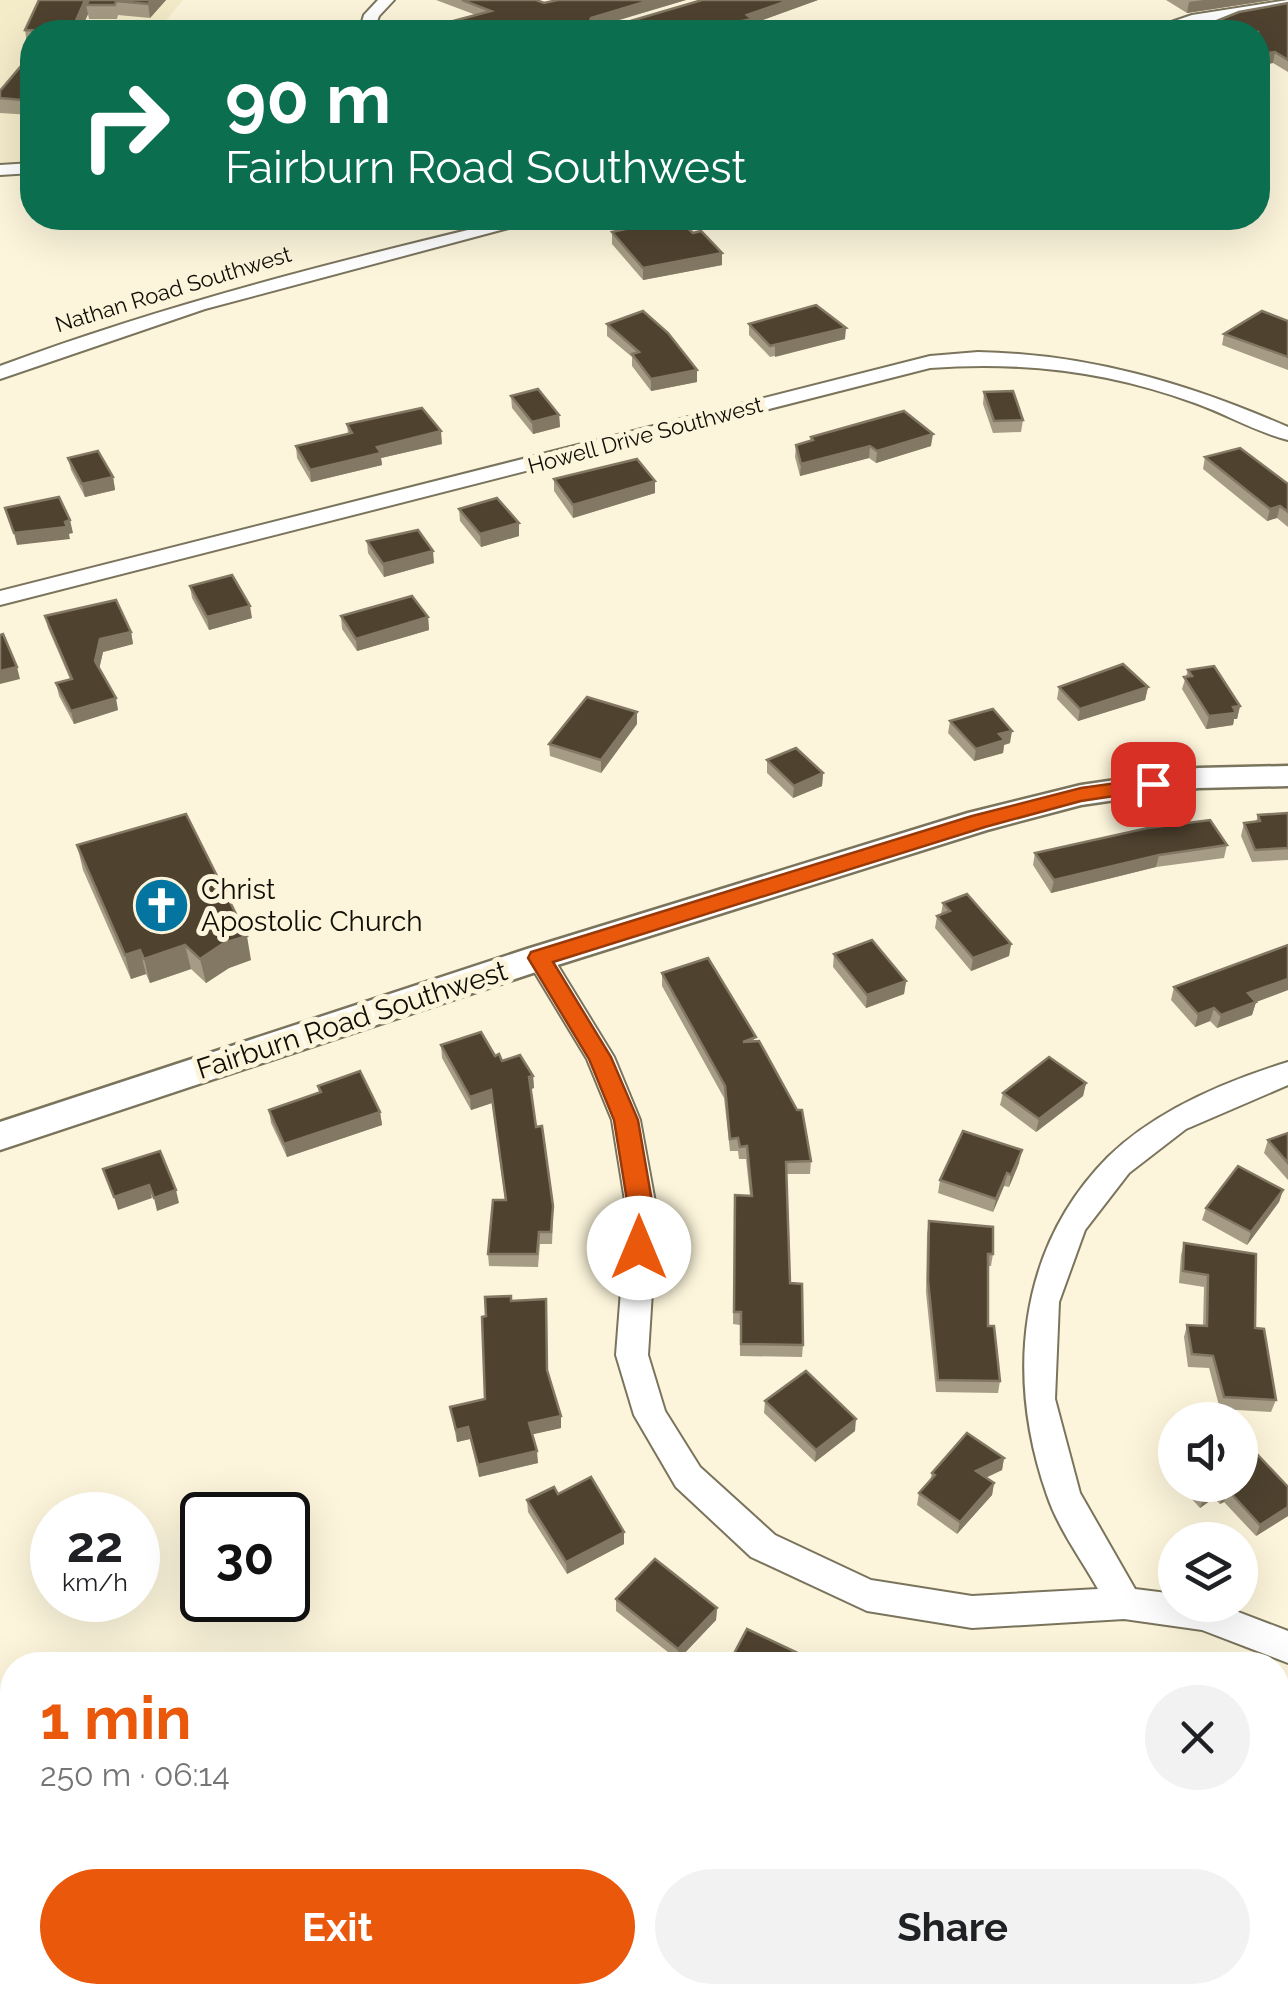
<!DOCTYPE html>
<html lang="en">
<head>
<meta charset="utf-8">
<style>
  :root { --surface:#fff; --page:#f2f2f2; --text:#202124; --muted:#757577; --accent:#ea580c }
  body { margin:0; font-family:Raleway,sans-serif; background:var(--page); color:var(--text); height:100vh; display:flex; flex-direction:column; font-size:38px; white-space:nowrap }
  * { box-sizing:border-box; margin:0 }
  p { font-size:32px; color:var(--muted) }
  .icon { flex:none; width:55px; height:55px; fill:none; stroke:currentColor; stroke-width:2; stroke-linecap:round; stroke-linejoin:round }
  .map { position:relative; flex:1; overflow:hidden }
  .details { position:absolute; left:0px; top:1652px; width:1290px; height:352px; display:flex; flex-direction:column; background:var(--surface); border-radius:40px 40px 0 0; box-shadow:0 10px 40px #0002 }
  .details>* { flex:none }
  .hud { position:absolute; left:20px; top:20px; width:1250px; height:210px; border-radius:40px; box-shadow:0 10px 40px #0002; background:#0b6e4f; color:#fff; overflow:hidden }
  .tools { position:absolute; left:1158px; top:1402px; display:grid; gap:20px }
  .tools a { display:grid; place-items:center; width:100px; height:100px; border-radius:50%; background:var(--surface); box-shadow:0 10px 40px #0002; font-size:50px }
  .speed { position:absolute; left:30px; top:1492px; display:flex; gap:20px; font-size:50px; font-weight:700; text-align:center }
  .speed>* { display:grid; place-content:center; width:130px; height:130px; border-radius:50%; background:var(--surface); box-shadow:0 10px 40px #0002; line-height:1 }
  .speed small { font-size:25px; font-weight:400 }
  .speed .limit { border:5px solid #111; border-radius:15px; background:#fff; color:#111 }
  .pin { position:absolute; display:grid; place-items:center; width:85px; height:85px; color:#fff; margin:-42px; border-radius:20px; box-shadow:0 5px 15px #0006 }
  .me { position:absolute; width:110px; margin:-55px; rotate:0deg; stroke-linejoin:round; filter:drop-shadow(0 0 8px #0008) }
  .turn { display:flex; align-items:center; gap:35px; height:210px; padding:0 40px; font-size:45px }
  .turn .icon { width:130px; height:130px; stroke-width:2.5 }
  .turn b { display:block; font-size:70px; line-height:85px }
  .round { display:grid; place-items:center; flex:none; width:105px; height:105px; border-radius:52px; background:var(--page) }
  .headline { display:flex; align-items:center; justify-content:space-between; height:170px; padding:0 40px }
  h1 { font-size:60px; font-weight:700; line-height:75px; color:var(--accent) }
  .cta { display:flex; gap:20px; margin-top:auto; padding:20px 40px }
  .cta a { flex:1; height:115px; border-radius:60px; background:var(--accent); color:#fff; font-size:40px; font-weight:700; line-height:115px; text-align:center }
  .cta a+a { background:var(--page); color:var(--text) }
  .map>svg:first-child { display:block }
  .built { fill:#f4ebc9 }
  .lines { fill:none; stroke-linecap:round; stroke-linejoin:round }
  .minor-casing { stroke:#7a745d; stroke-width:4 }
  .tertiary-casing { stroke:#7a745d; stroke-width:5 }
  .minor { fill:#fff; fill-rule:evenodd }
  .tertiary { fill:#fff; fill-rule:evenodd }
  .wall { fill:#a69c85 }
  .shaded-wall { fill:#837863 }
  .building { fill:#4f422f; stroke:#837863; stroke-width:2.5 }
  .route { fill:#ea580c; stroke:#983908; stroke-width:2.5 }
  .labels { text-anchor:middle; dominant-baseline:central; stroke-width:10; stroke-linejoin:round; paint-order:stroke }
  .far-street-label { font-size:22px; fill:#100d05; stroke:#fcf5db }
  .poi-label { font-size:28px; fill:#100d05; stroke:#fcf5db; text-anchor:start }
  .street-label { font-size:28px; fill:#100d05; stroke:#fcf5db }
</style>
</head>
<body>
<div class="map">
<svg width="1288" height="2004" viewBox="0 0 1288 2004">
  <rect width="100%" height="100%" fill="#fcf5db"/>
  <path class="built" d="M0 0H183L156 32H32V171L0 166Z"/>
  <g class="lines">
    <defs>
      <g id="minor">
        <path d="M378 0H394L379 16 373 32H359L364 15Z"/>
        <path d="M1288 0V9L1165 32H1142L1192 15Z"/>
        <path d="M32 163V173L0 175V165Z"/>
        <path d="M517 218H546L205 309 0 379V366C169 303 342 260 517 218Z"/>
        <path d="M978 352C1088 354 1187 383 1288 427V440C1256 432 1226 414 1195 403 1108 371 1022 361 930 368L0 605V591L930 356Z"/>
        <path d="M539 948 549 951 614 1057 640 1120 657 1213 648 1355 665 1411 700 1467 775 1535 871 1580 972 1596 1098 1589C1081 1559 1058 1528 1047 1495 1006 1378 1017 1249 1108 1157 1155 1111 1226 1081 1288 1062V1085L1186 1129 1129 1173 1085 1230 1059 1302 1055 1399 1080 1493 1135 1589 1175 1594V1605H1220L1288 1631V1663L1202 1630 1124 1619 972 1628 867 1611 751 1557 676 1487 634 1415 616 1355 627 1213 612 1120 587 1059 526 958 529 951Z"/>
      </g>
      <path id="tertiary" d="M1288 766V786L1198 788 1081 805 987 830 551 967 0 1150V1122L527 949 968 813 1081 785 1198 768Z"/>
    </defs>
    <use href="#minor" class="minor-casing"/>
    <use href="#tertiary" class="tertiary-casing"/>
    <use href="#minor" class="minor"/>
    <use href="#tertiary" class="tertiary"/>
  </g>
  <g class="wall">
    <path d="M39 0H166L150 18 118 15 117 19H89L88 14 80 32H32V44H27L25 30Z"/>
    <path d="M436 0H536L544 3 558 0H686L603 25H617L702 0H818L752 24V29L736 32H412L476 15Z"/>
    <path d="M1166 0H1272L1187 13Z"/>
    <path d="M1288 3V72L1273 63 1267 64 1258 58V32H1220L1217 31 1219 20Z"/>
    <path d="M32 53V115L0 113V91Z"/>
    <path d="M612 232 693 233 722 253V265L643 280 612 244Z"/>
    <path d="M1288 321V370L1222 345 1224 334Z"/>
    <path d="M607 324 697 382 651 391 632 366V357L607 336Z"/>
    <path d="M749 324 845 339 770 357 749 335Z"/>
    <path d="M984 392 1023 420 1021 432 993 433 983 404Z"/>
    <path d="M511 396 559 415 560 427 533 434 512 408Z"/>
    <path d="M347 424 442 444 381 458 382 465 311 482 297 458 296 446 348 434Z"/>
    <path d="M811 437 931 446 876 463 869 458 800 476 795 457 796 445 810 441Z"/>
    <path d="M1205 457 1288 484V527L1277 518 1267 521 1203 469Z"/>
    <path d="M68 458 113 477 115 490 85 497 71 470Z"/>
    <path d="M554 479 655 493 573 518 554 491Z"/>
    <path d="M459 509 519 523V536L481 547 460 521Z"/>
    <path d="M367 541 434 563 384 577 368 553Z"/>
    <path d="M190 586 252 618 209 630 192 598Z"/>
    <path d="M45 616 131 632 133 644 103 652 99 669 118 710 74 724 59 696 56 683 70 679 48 628Z"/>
    <path d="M341 616 428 617 429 630 357 651 342 629Z"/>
    <path d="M1188 670 1240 706 1237 719H1234L1233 725 1206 729 1182 689Z"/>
    <path d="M1059 687H1148L1145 700 1078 721 1057 699Z"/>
    <path d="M637 712V724L601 773 550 756 549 744Z"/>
    <path d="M950 721 1010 743 1004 745 1003 753 974 761 948 733Z"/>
    <path d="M767 760 823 773 822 786 793 798 767 773Z"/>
    <path d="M1288 813V860L1252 862 1241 836 1244 823 1256 822 1258 815Z"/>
    <path d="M77 845 251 960 229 968 206 983 191 969 150 983 146 974 131 979 83 870Z"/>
    <path d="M1227 845 1224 858 1156 867 1051 893 1033 865 1035 853Z"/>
    <path d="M943 903 1011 944 1009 956 971 971 935 928 937 916 941 914Z"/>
    <path d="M1288 945V990L1256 1002 1252 1015 1217 1028 1210 1021 1195 1027 1171 1000 1174 987Z"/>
    <path d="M834 954 906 981 904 994 866 1008 833 967Z"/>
    <path d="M662 973 756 1041 811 1161 810 1174H786L790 1283 803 1345 802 1357 740 1356V1325L733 1324 735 1195 750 1196 746 1159H739L738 1151H730L724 1098 662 986Z"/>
    <path d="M441 1045 495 1056 533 1076 534 1088 530 1089 553 1218 552 1244H540L538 1267 489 1266 488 1254 505 1200 492 1103 471 1110 442 1058Z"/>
    <path d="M1086 1083 1083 1096 1036 1132 1000 1105 1003 1093Z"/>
    <path d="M318 1086 380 1112 382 1125 287 1157 271 1123 269 1110 319 1093Z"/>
    <path d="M1288 1133V1180L1264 1153 1268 1140Z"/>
    <path d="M1019 1163 1009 1187 1004 1186 993 1212 938 1193 940 1180Z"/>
    <path d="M1283 1190 1279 1202 1247 1245 1202 1220 1206 1208Z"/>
    <path d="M929 1221 993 1254 991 1266H988V1326L1000 1381 998 1393 936 1392 926 1292 927 1234Z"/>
    <path d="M1184 1243 1255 1328 1276 1400 1271 1412 1220 1409 1209 1368 1188 1367 1184 1337 1187 1325 1203 1326 1204 1287 1179 1283 1181 1255Z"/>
    <path d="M511 1301 547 1372 561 1428 532 1434 538 1463 479 1477 470 1439 457 1442 450 1407 485 1399 486 1316Z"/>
    <path d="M765 1401 855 1431 815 1462 764 1413Z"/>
    <path d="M1004 1458 1002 1470 986 1478 994 1483 992 1495 957 1534 917 1505 919 1493 930 1481 932 1473Z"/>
    <path d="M1179 1485 1288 1487V1516L1256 1536 1224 1502 1220 1504 1214 1498 1200 1508Z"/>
    <path d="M558 1494 624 1544 567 1574 528 1512 527 1500Z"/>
    <path d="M616 1599 717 1608 716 1620 678 1660 616 1611Z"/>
  </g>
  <g class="shaded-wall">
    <path d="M85 0H92L86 5 88 14 80 32H71Z"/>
    <path d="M152 0H166L150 18 148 4Z"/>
    <path d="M651 0H686L591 28 590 32 591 18Z"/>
    <path d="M790 0H818L752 24V29L736 32H714V27Z"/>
    <path d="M1204 0H1272L1187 13 1189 2Z"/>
    <path d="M1275 52 1273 63 1267 64 1269 53Z"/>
    <path d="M722 253V265L643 280V268Z"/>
    <path d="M846 328 845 339 775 357V346Z"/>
    <path d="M697 370V382L651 391V379Z"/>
    <path d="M559 415 560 427 533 434 532 422Z"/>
    <path d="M441 431 442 444 381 458 382 465 311 482 310 470 377 447Z"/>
    <path d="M933 434 931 446 876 463 877 451Z"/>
    <path d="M870 446 869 458 800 476 801 464Z"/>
    <path d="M113 477 115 490 85 497 82 484Z"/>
    <path d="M655 481V493L573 518V505Z"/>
    <path d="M1280 506 1277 518 1267 521 1270 509Z"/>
    <path d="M70 520 73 533 69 534 70 539 17 545 14 533Z"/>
    <path d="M519 523V536L481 547 480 534Z"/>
    <path d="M433 551 434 563 384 577 383 564Z"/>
    <path d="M250 606 252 618 209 630 207 617Z"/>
    <path d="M428 617 429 630 357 651 356 639Z"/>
    <path d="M131 632 133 644 103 652 98 674 95 661 100 639Z"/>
    <path d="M17 667 20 679 0 684V671Z"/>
    <path d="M1148 687 1145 700 1078 721 1080 709Z"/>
    <path d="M116 698 118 710 74 724 71 711Z"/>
    <path d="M1240 706 1237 719H1234L1233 725 1206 729 1209 716 1233 707Z"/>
    <path d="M637 712V724L601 773V760Z"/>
    <path d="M1012 731 1010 743 1004 745 1003 753 974 761 976 749 999 734Z"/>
    <path d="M823 773 822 786 793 798 794 786Z"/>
    <path d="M1159 855 1156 867 1051 893 1054 880Z"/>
    <path d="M247 936 251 960 229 968 206 983 200 959 224 943Z"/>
    <path d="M1011 944 1009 956 971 971 973 958Z"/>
    <path d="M185 945 191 969 150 983 144 959Z"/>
    <path d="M140 950 146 974 131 979 125 955Z"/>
    <path d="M1288 979V990L1256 1002 1252 1015 1217 1028 1221 1015 1248 993Z"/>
    <path d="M906 981 904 994 866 1008 867 995Z"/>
    <path d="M1214 1008 1210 1021 1195 1027 1198 1014Z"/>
    <path d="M533 1076 534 1088 529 1090V1077Z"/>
    <path d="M1086 1083 1083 1096 1036 1132 1039 1119Z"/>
    <path d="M491 1090 492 1103 471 1110 470 1097Z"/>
    <path d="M380 1112 382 1125 287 1157 284 1144Z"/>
    <path d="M1022 1150 1019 1163 1009 1187 1011 1175Z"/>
    <path d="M1007 1173 1004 1186 993 1212 996 1199Z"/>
    <path d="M149 1185 152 1198 118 1210 114 1197Z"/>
    <path d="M176 1190 179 1203 157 1211 154 1198Z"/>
    <path d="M1283 1190 1279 1202 1247 1245 1251 1232Z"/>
    <path d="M561 1416V1428L530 1435 529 1423Z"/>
    <path d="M856 1419 855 1431 815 1462 816 1450Z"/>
    <path d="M468 1427 470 1439 457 1442 456 1430Z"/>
    <path d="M537 1451 538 1463 479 1477 478 1465Z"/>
    <path d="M1004 1458 1002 1470 973 1483 976 1471Z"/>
    <path d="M994 1483 992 1495 957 1534 960 1522Z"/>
    <path d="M1218 1486 1214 1498 1200 1508 1204 1496Z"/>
    <path d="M1228 1490 1224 1502 1220 1504 1224 1492Z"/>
    <path d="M1288 1507V1516L1256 1536 1260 1525Z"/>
    <path d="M624 1532V1544L567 1574 566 1562Z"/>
    <path d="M717 1608 716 1620 678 1660V1649Z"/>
  </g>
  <g class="building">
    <path d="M39 0H85L71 32 25 30Z"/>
    <path d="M89 0H152L148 4 116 1 115 5H86Z"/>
    <path d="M462 0H536L544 3 558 0H651L591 18 589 24 617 25 702 0H790L747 15 752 19 714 27 723 32H412L491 11Z"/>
    <path d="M1288 3V60L1275 52 1269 53 1258 46V32H1238L1219 20 1239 12Z"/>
    <path d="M32 53V101L0 98V91Z"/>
    <path d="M674 218H677L693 233 701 231 722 253 643 268 612 232Z"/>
    <path d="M816 305 846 328 770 346 749 324Z"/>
    <path d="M643 311 668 333 697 370 651 379 632 354 639 352 607 324Z"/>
    <path d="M1262 311 1288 321V357L1224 334Z"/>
    <path d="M538 389 559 415 532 422 511 396Z"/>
    <path d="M1013 391 1023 420 994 421 984 392Z"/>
    <path d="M422 408 441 431 377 447 381 453 310 470 296 446 352 433 347 424Z"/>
    <path d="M904 411 933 434 877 451 870 446 801 464 796 445 813 440 811 437Z"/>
    <path d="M1240 448 1288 484V512L1280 506 1270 509 1205 457Z"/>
    <path d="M98 451 113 477 82 484 68 458Z"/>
    <path d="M637 459 655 481 573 505 554 479Z"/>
    <path d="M59 497 70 520 65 522 67 527 14 533 5 508Z"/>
    <path d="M497 498 519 523 480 534 459 509Z"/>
    <path d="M418 530 433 551 383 564 367 541Z"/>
    <path d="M232 575 250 606 207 617 190 586Z"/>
    <path d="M412 596 428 617 356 639 341 616Z"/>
    <path d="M116 600 131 632 100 639 95 661 116 698 71 711 56 683 72 679 45 616Z"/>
    <path d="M3 634 17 667 0 671V635Z"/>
    <path d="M1123 664 1148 687 1080 709 1059 687Z"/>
    <path d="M1214 666 1240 706 1233 707 1236 713 1209 716 1184 677 1192 676 1188 670Z"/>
    <path d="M587 697 637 712 601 760 549 744Z"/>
    <path d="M993 709 1012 731 999 734 1005 740 976 749 950 721Z"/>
    <path d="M796 748 823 773 794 786 767 760Z"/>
    <path d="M1288 813V848L1255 850 1244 823 1260 821 1258 815Z"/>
    <path d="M186 814 247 936 224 943 200 959 185 945 144 959 140 950 125 955 77 845Z"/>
    <path d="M1210 820 1227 845 1159 855 1054 880 1035 853 1148 828Z"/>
    <path d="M967 894 1011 944 973 958 937 916 950 911 943 903Z"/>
    <path d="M872 940 906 981 867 995 834 954Z"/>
    <path d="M1288 945V979L1248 993 1256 1002 1221 1015 1214 1008 1198 1014 1174 987Z"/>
    <path d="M708 958 756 1037 743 1042 759 1041 797 1110H802L811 1161 786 1162 790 1283 802 1284 803 1345 741 1344V1312H734L735 1195 752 1196 747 1146 740 1147 738 1138 730 1139 725 1086 662 973Z"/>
    <path d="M481 1032 495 1056 499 1054 502 1061 520 1055 533 1076 529 1077 536 1127 542 1126 553 1206 551 1232H539L537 1254H488L493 1200H506L491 1090 470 1097 441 1045Z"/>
    <path d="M1049 1057 1086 1083 1039 1119 1003 1093Z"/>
    <path d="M360 1071 380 1112 284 1144 269 1110 321 1092 318 1086Z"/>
    <path d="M963 1131 1022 1150 1011 1175 1007 1173 996 1199 940 1180Z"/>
    <path d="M1288 1133V1163L1268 1140Z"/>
    <path d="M160 1151 176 1190 154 1198 149 1185 114 1197 103 1169Z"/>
    <path d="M1238 1166 1283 1190 1251 1232 1206 1208Z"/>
    <path d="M929 1221 993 1227V1254H988V1326H994L1000 1381 938 1380 928 1280Z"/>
    <path d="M1184 1243 1256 1254 1255 1328 1264 1329 1276 1400 1224 1397 1213 1356 1192 1354 1187 1325 1207 1326 1208 1275 1183 1271Z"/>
    <path d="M511 1296V1301L546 1299 547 1370 561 1416 529 1423 537 1451 478 1465 468 1427 456 1430 450 1407 485 1399 482 1317 486 1316 485 1297Z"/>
    <path d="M806 1371 856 1419 816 1450 765 1401Z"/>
    <path d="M967 1433 1004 1458 976 1471 994 1483 960 1522 919 1493 935 1475 932 1473Z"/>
    <path d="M1240 1436 1288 1487V1507L1260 1525 1228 1490 1224 1492 1218 1486 1204 1496 1194 1485H1240Z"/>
    <path d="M591 1477 624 1532 566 1562 527 1500 554 1487 558 1494Z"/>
    <path d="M655 1559 717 1608 678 1649 616 1599Z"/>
    <path d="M747 1629 823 1665H728Z"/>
  </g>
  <path class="route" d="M1153 778 1163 784 1160 789 1081 801 985 827 553 962 611 1057 638 1120 654 1213 648 1255H630L627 1248 629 1213 614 1120 589 1059 528 958 531 952 972 816 1081 788Z"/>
  <defs>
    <symbol id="church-disc" viewBox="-11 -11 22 22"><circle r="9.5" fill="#0475a0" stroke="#fcf5db"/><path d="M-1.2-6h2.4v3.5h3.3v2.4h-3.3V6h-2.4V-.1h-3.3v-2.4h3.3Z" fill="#fff"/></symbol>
  </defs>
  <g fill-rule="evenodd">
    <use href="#church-disc" x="130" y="874" width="63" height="63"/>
  </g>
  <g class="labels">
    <g class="far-street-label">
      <text transform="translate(173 289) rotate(-17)">Nathan Road Southwest</text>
      <text transform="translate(645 435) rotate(-15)">Howell Drive Southwest</text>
    </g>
    <g class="poi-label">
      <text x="201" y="889">Christ<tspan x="201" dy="32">Apostolic Church</tspan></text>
    </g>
    <g class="street-label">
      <text transform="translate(352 1020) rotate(-18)">Fairburn Road Southwest</text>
    </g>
  </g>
</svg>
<div class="tools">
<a><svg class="icon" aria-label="sound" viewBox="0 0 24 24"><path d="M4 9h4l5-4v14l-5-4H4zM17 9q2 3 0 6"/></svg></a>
<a><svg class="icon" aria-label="layers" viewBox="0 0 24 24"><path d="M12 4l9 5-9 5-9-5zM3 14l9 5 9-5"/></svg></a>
</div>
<div class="speed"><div>22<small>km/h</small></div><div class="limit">30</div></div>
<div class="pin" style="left:1153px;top:784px;background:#d93025"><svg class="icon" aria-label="arrive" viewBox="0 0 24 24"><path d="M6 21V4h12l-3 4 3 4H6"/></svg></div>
<svg class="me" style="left:639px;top:1248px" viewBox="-20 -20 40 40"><circle r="19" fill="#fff"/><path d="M0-13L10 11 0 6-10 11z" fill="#ea580c"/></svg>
<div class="hud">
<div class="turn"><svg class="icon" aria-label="right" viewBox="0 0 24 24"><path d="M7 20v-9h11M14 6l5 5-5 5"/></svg><div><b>90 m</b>Fairburn Road Southwest</div></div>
</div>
<section class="details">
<div class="headline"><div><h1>1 min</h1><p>250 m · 06:14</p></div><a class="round"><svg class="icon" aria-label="close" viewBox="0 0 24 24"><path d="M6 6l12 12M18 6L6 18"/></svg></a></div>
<div class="cta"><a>Exit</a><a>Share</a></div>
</section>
</div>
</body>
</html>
